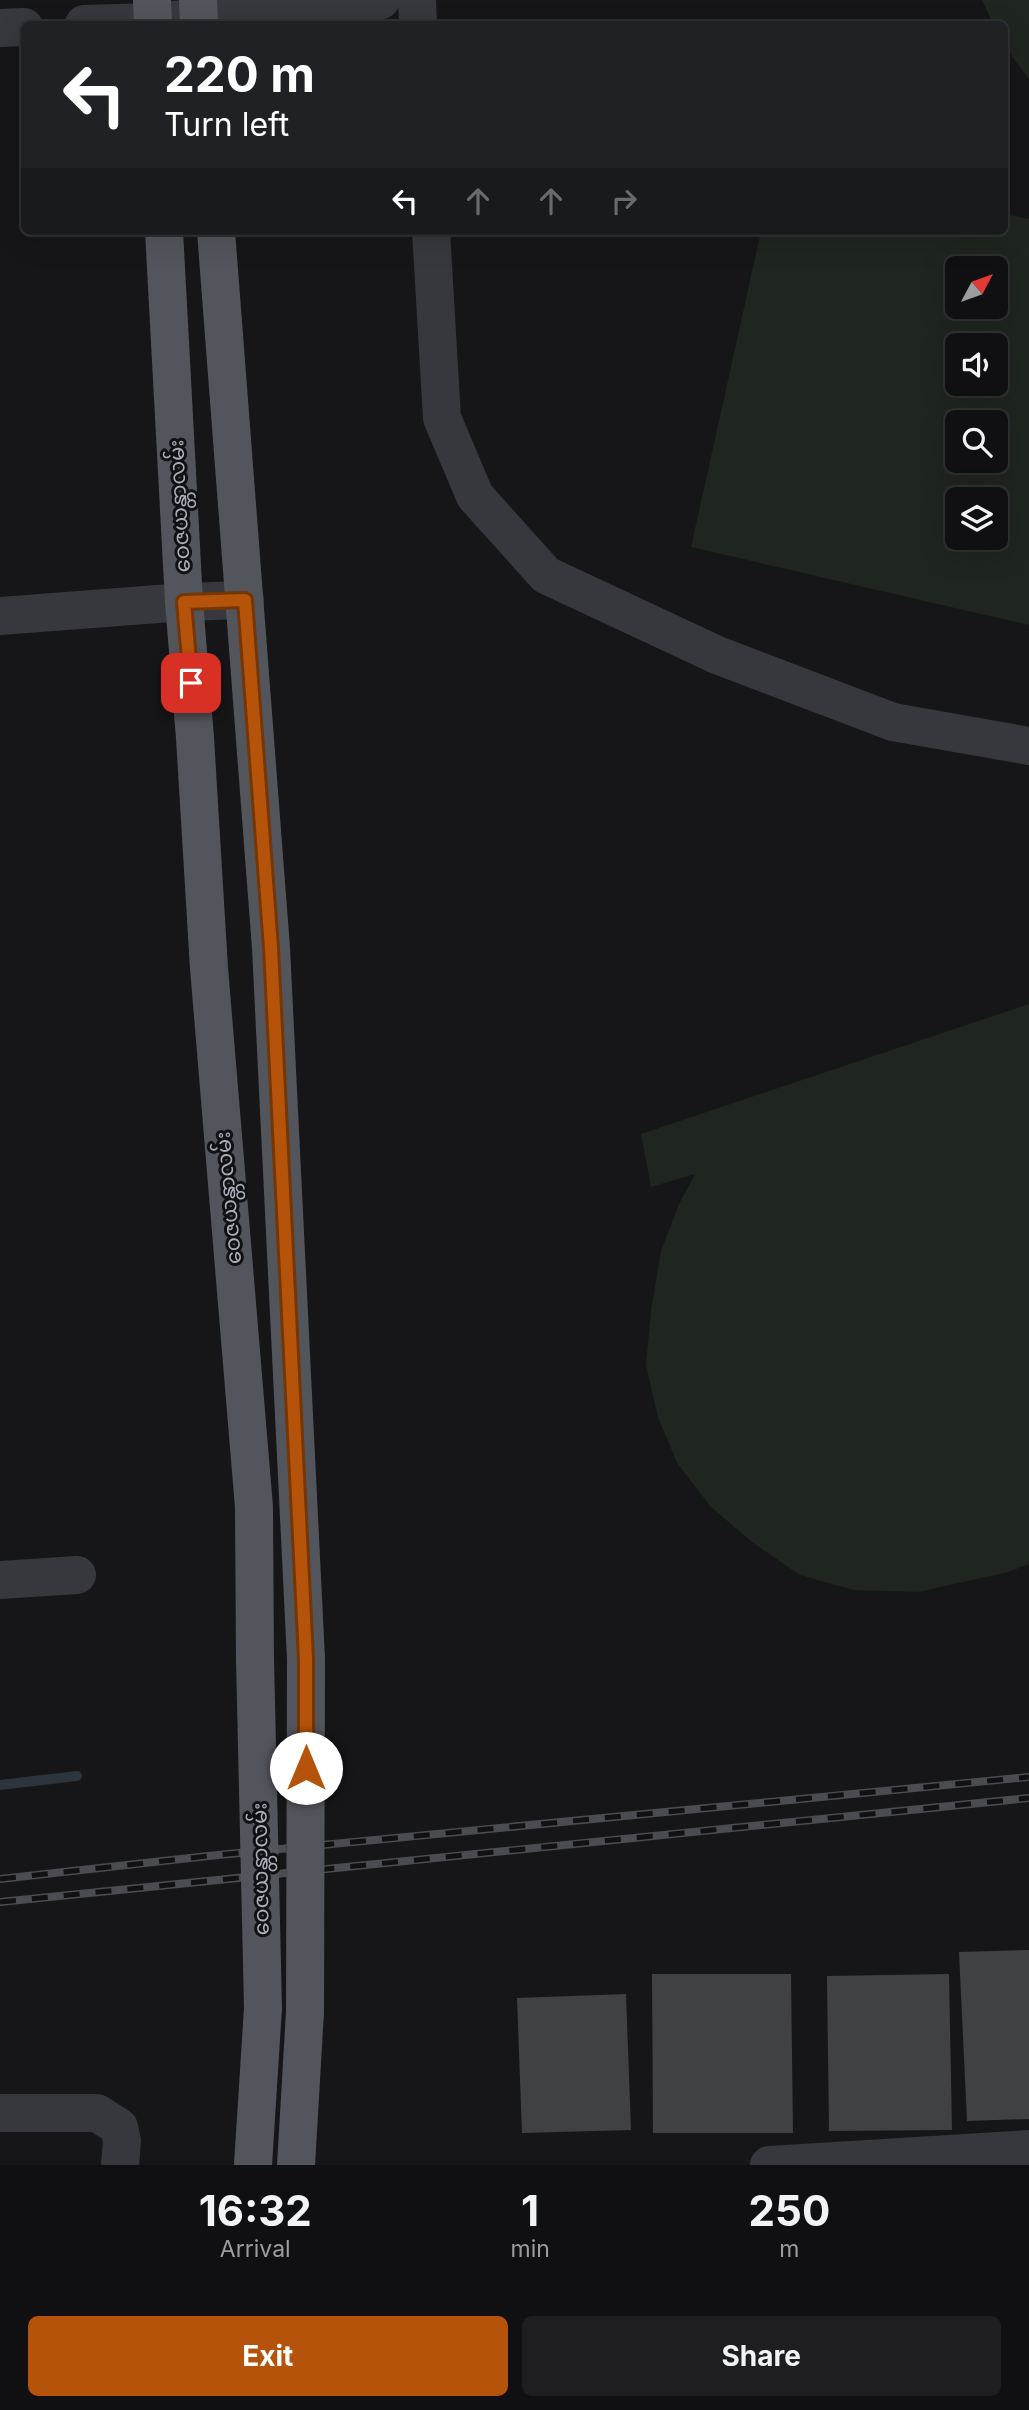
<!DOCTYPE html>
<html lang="en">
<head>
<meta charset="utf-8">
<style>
  :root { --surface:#101012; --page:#1e1e20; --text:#f1f3f6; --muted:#9c9d9f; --line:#303032; --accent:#b45309 }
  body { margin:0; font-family:Inter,"Noto Sans Myanmar",sans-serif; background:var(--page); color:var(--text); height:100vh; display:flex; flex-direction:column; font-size:26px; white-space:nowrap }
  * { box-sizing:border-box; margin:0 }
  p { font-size:23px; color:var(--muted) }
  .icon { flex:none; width:38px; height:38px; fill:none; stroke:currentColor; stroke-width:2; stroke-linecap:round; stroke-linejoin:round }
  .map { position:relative; height:2165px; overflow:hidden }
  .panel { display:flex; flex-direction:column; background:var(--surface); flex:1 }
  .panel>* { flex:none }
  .banner { position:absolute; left:21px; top:21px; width:987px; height:214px; border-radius:10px; box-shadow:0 7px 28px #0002,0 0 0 2px var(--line); background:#202124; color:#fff; overflow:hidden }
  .needle { width:46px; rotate:49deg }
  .controls { position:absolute; left:945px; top:256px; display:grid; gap:14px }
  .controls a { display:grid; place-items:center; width:63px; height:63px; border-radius:10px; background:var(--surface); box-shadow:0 7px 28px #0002,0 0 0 2px var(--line); font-size:35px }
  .pin { position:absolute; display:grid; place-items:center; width:60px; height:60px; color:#fff; margin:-30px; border-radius:14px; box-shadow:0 4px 10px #0006 }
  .me { position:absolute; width:77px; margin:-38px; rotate:0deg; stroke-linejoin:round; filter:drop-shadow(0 0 5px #0008) }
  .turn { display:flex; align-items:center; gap:24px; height:147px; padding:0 28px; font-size:32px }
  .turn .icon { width:91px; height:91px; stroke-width:2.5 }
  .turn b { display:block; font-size:49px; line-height:60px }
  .lanes { display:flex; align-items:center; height:66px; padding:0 28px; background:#0003; justify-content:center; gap:35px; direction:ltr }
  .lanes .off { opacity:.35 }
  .eta { display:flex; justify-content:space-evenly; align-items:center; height:119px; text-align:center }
  .eta b { font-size:42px; font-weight:700; line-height:49px }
  .action { display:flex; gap:14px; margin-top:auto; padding:14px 28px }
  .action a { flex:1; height:80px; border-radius:10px; background:var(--accent); color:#fff; font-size:28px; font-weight:700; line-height:80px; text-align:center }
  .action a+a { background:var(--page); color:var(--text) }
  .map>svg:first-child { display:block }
  .green { fill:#1e261f; fill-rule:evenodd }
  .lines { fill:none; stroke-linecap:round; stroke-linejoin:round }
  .stream { stroke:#2c353c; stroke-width:10 }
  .building { fill:#404145 }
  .minor { stroke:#37383d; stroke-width:38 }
  .major { stroke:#53555c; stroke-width:38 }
  .rail-casing { stroke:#4a4c52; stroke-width:8 }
  .rail { stroke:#111113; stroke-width:5; stroke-dasharray:16; stroke-linecap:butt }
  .major-bridge { stroke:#53555c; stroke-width:38 }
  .route-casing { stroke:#753606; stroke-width:18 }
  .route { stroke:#b45309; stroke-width:12 }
  .labels { text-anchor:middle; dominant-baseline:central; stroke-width:6; stroke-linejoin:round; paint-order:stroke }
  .street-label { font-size:21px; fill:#a8adb8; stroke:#111113 }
</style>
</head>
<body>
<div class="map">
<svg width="1029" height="2165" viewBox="0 0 1029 2165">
  <rect width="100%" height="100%" fill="#161618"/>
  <g class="green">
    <path d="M982 0H1029V79L1005 47 1004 24H993Z"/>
    <path d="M1005 214 1029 219V625L691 547 761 231H1004ZM957 268H996V306H957ZM957 345H996V383H957ZM957 422H996V460H957ZM957 499H996V537H957Z"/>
    <path d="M1029 1004V1564L1008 1572 918 1592 853 1590 800 1575 752 1542 711 1507 677 1463 658 1417 646 1365 651 1311 661 1251 679 1204 695 1174 651 1187 641 1134Z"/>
  </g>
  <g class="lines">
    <path class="stream" d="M0 1785 77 1776"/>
  </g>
  <g class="building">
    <path d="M1029 1950V2119L967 2121 959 1952Z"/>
    <path d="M652 1974H791L793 2133H653Z"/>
    <path d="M949 1974 952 2130 829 2131 827 1976Z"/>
    <path d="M626 1994 631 2130 522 2133 517 1998Z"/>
  </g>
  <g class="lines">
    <g class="minor">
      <path d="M417 0 418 24"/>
      <path d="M84 24 153 22 381 0"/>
      <path d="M0 28 24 27"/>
      <path d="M431 231 442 418 475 496 546 575 717 655 893 722 1029 746"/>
      <path d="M0 616 184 602 245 600"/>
      <path d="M0 1580 77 1575"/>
      <path d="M0 2113H97L119 2127 122 2141 120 2165"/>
      <path d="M769 2165 1029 2149"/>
    </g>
    <g class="major">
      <path d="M152 0 153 24"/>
      <path d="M198 0 199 24"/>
      <path d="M164 231 184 602 195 738 209 968 254 1507 255 1659"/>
      <path d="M216 231 271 948 306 1659"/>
      <path d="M253 2165 263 2008"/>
      <path d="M296 2165 305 2012"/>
    </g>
    <defs>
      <g id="rail">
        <path d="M0 1879 208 1856 1029 1777"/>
        <path d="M0 1902 1029 1798"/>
      </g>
    </defs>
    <use href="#rail" class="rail-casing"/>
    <use href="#rail" class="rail"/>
    <g class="major-bridge">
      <path d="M255 1659 263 2008"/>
      <path d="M305 2012 306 1659"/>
    </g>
  </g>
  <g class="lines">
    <defs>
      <path id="route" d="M191 683 184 602 245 600 271 948 306 1659V1768"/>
    </defs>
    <use href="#route" class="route-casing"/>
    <use href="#route" class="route"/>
  </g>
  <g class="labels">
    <g class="street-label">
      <text transform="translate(179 506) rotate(-93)">ဝေဇယန္တာလမ်း</text>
      <text transform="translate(228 1198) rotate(-95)">ဝေဇယန္တာလမ်း</text>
      <text transform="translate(260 1869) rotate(-91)">ဝေဇယန္တာလမ်း</text>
    </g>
  </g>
</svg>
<div class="controls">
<a><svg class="needle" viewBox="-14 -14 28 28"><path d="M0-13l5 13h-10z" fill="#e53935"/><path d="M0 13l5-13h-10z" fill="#9c9d9f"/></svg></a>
<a><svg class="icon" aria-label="sound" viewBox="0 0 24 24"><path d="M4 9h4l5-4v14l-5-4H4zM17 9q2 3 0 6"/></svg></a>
<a><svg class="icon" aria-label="search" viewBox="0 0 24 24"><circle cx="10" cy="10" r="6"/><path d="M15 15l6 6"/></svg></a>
<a><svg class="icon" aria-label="layers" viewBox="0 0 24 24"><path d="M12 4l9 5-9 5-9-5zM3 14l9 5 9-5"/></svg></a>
</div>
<div class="pin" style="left:191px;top:683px;background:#d93025"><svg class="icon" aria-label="arrive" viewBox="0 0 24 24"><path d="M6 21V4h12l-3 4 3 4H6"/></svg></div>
<svg class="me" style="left:306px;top:1768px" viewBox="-20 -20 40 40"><circle r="19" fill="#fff"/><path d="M0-13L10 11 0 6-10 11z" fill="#b45309"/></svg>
<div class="banner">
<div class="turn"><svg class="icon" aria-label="left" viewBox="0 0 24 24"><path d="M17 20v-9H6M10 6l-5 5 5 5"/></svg><div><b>220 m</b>Turn left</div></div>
<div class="lanes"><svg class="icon" aria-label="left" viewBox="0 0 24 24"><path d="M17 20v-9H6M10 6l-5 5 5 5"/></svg><svg class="icon off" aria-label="ahead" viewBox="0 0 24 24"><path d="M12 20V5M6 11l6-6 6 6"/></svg><svg class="icon off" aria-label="ahead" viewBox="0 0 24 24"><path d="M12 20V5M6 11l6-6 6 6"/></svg><svg class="icon off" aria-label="right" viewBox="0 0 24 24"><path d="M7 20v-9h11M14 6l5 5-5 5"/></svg></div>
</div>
</div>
<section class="panel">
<div class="eta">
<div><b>16:32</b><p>Arrival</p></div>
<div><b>1</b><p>min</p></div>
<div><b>250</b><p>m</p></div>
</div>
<div class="action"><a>Exit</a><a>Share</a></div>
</section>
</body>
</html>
